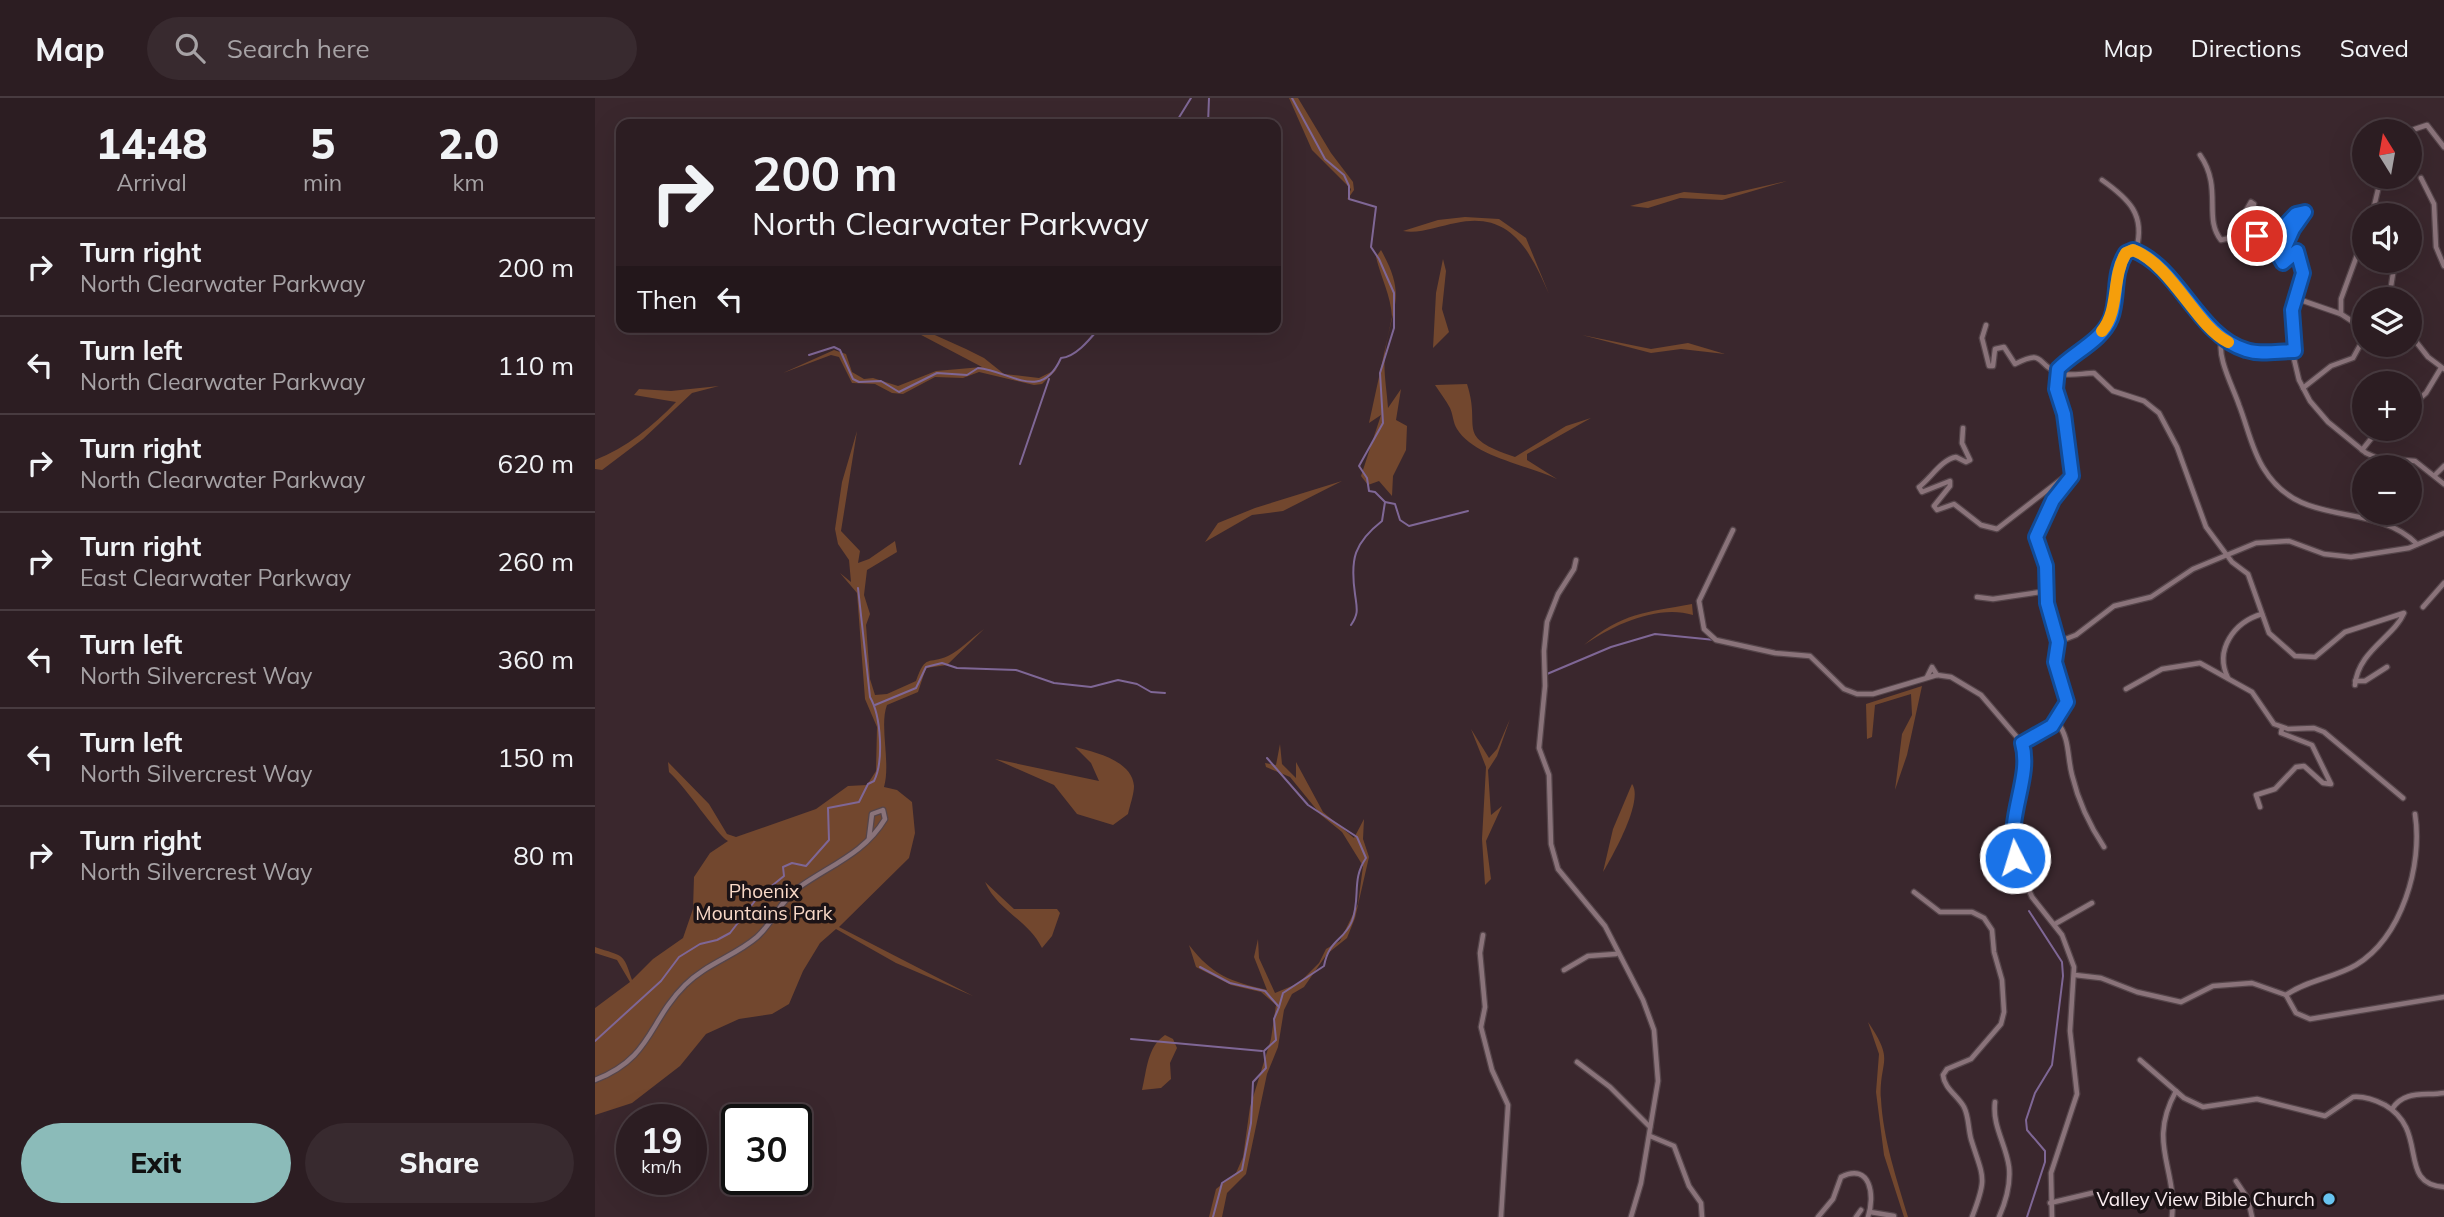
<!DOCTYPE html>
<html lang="en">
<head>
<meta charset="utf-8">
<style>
  :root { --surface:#2c1d22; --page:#382a2f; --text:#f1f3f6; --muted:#a6a2a5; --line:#483b40; --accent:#8bbbb9 }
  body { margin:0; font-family:Mulish,sans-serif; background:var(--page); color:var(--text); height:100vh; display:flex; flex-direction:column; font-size:26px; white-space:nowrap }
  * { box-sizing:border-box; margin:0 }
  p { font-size:23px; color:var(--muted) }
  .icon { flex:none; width:38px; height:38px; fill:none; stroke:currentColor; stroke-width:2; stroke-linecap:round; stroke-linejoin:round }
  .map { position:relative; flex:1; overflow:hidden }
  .details { display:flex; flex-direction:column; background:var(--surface); width:595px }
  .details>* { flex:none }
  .top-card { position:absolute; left:21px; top:21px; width:665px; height:214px; border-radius:14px; box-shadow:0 7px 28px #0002,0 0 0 2px var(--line); background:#2c1d22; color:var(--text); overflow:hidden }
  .needle { width:46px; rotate:349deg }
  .buttons { position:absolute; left:1757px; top:21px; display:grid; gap:14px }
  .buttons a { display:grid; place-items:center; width:70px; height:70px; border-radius:50%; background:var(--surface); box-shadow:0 7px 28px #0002,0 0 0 2px var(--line); font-size:35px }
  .speed { position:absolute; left:21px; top:1006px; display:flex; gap:14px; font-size:35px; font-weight:700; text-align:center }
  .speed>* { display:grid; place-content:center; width:91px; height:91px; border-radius:50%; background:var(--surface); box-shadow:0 7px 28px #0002,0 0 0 2px var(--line); line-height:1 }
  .speed small { font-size:18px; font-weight:400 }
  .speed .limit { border:4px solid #111; border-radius:10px; background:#fff; color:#111 }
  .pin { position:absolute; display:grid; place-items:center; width:60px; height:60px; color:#fff; margin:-30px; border:4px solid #fff; border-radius:50%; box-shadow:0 2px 7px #0007 }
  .me { position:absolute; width:77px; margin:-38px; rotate:355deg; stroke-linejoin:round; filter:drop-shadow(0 0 5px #0008) }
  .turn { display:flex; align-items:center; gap:24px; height:147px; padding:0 21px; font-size:32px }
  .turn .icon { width:91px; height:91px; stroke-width:2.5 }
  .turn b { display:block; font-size:49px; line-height:60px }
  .then { display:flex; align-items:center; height:66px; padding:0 21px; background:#0003; gap:14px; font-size:26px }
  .eta { display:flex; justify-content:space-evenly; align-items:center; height:119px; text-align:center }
  .eta b { font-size:42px; font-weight:800; line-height:49px }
  .button { display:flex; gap:14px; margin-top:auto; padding:14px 21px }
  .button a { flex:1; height:80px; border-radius:42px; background:var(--accent); color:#111; font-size:28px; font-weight:800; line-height:80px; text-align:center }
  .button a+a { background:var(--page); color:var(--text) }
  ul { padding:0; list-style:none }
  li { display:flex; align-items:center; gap:21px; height:98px; padding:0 21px; border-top:2px solid var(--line) }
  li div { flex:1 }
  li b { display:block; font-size:26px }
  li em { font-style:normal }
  header { display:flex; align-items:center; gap:42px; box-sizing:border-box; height:98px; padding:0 35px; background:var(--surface); border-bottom:2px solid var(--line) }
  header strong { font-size:33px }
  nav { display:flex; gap:38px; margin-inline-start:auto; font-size:24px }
  .search { width:490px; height:63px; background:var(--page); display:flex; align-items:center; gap:18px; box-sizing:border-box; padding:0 24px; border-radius:38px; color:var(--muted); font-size:26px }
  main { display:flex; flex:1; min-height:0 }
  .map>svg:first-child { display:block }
  .green { fill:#72472e }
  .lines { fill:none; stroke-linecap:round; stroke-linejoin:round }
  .stream { stroke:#7f6796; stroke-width:2 }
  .street-casing { stroke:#55454a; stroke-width:7 }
  .street { stroke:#8a737a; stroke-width:4.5 }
  .route-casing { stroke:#114b97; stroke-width:18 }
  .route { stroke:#1a73e8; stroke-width:12 }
  .slow { stroke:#f59e0b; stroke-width:12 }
  .poi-dot { fill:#68c4f0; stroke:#1c1316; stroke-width:2.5 }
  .labels { text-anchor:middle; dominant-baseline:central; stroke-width:7; stroke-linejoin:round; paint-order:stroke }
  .park-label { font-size:19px; fill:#f8d8c7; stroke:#1c1316 }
  .poi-label { font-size:19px; fill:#fbeef1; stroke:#1c1316; text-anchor:end }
</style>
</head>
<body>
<header>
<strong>Map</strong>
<div class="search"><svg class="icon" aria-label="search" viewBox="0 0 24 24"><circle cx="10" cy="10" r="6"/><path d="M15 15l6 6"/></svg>Search here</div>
<nav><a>Map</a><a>Directions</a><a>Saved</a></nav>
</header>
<main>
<section class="details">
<div class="eta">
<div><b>14:48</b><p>Arrival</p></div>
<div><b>5</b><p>min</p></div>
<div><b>2.0</b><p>km</p></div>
</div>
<ul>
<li><svg class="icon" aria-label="right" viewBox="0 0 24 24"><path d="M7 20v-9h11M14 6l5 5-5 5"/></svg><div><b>Turn right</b><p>North Clearwater Parkway</p></div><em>200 m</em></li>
<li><svg class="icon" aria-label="left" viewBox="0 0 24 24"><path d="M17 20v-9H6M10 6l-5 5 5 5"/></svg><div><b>Turn left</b><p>North Clearwater Parkway</p></div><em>110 m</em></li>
<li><svg class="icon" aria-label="right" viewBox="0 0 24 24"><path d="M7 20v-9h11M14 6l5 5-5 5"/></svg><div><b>Turn right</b><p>North Clearwater Parkway</p></div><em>620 m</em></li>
<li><svg class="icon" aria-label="right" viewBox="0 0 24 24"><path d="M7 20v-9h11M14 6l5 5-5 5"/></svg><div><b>Turn right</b><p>East Clearwater Parkway</p></div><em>260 m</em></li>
<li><svg class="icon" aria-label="left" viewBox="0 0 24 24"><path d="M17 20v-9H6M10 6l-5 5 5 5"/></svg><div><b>Turn left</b><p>North Silvercrest Way</p></div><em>360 m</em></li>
<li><svg class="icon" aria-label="left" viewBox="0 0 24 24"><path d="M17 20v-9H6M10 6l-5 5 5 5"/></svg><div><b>Turn left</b><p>North Silvercrest Way</p></div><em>150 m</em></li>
<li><svg class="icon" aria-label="right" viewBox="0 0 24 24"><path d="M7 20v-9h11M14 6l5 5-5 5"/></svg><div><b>Turn right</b><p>North Silvercrest Way</p></div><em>80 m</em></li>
</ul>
<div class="button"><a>Exit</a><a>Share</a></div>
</section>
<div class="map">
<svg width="1849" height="1119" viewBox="0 0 1849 1119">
  <rect width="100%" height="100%" fill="#3a272d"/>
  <g class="green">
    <path d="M694 0H703L736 55 758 84 759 92 752 102 756 91 717 52Z"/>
    <path d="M1192 83 1127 102 1085 100 1053 110 1035 108 1089 94 1130 97Z"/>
    <path d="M870 119 904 121 931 140 954 196C935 153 916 113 861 125 844 128 825 136 808 133L843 122Z"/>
    <path d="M786 152C813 200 796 209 790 256 788 273 792 293 793 310L806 291 801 322 812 328 811 352 798 378 797 398 784 383 773 387 766 378 786 317 774 325 797 219C796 198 786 180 781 159Z"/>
    <path d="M848 161 851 173 847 211 854 234 838 250 841 195Z"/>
    <path d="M311 229H322L371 251 389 260 409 276 444 280 462 271 447 286 439 287 384 274 368 280 340 279 308 296 297 295 280 286 257 285 244 259 236 257 188 275 239 252 251 256 257 274 269 281 278 280 303 288 341 273 387 269Z"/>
    <path d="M987 237 1056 251 1093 245 1130 256 1086 251 1056 255Z"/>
    <path d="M872 286C887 332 858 338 920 359L971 328 996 320 932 356V362L962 381C933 367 879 359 862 331 858 325 858 316 855 310 851 302 845 295 840 287Z"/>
    <path d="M124 288 97 295 48 341 7 372 0 371V362C31 350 58 328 81 304L39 297 44 291 76 293Z"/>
    <path d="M262 333 246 433 265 453 263 465 274 461 300 443 302 454 272 472 269 497 275 516 271 527 275 581 280 597 292 596 321 583C331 555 333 567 353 558 365 552 378 539 389 531L352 567 331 570 323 594 292 607C284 628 296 664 289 689L302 692 317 704 320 735 314 760 244 829 378 898 301 865 241 831 225 845 208 873 194 906 177 916 144 921 111 936 85 968 37 1005 0 1017V910L35 884 22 862 0 855V849C29 859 28 854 37 882L58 861 88 840 98 811 99 779 115 755 133 743C122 737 91 689 74 674L73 664 114 706 132 736 141 739 221 711 253 688 272 687 281 673 282 629 270 601 262 495 245 475 256 484 254 462 243 446 240 431 247 384Z"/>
    <path d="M747 383 688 413 657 417 610 444 623 425 660 410Z"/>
    <path d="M1097 506 1098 517C1063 506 1018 527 989 547 1028 514 1050 515 1097 506Z"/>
    <path d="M1327 588 1312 657 1300 692 1307 636 1317 617 1316 596 1280 607 1277 639 1272 641 1271 606Z"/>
    <path d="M915 621 902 658 893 672 896 717 907 708 891 743 896 781 890 787 887 741 891 669 876 631 894 660 902 651Z"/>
    <path d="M685 646 687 666 701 680V664L728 714 759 740 769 721 768 741 774 759 760 820 752 840 732 856 709 889 697 896 689 912 683 949 672 976 651 1076 632 1095 627 1119H614L621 1091 641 1075 648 1059 655 1009 676 941 681 907 666 894 636 887 601 869 594 847C618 878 635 883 672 892L659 859 663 841 664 860 680 895 704 885 724 865 731 851 745 843 763 806 768 768 747 734 726 717 695 679 671 669 670 665 681 667Z"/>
    <path d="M480 649C499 654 537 662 539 688 539 696 535 707 533 716L518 727 482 716 459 687 400 661 504 683 496 665Z"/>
    <path d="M1037 686C1049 702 1018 757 1008 774L1018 731Z"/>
    <path d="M390 784 419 811H462L465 815 457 838 447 850C433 822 402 812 390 784Z"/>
    <path d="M1273 924C1301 965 1284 961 1286 1001 1288 1041 1302 1082 1313 1119H1309L1289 1057 1281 994 1284 956Z"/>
    <path d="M570 937 578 941 582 950 575 965 576 981 566 990 547 992C552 972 552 949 570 937Z"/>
  </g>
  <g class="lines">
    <g class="stream">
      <path d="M697 0 730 61 749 77 754 88V101L781 109 776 149 784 161 799 195V230L785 275 788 325 764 368 772 380 774 393 780 394 790 404 787 423C759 445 755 461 760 496 762 511 764 515 756 527"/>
      <path d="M580 26 596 0"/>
      <path d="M613 26 614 0"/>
      <path d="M214 257 239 249 245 252 258 281 264 284 286 283 304 294 342 275 372 277 383 270C416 273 446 305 466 260 481 259 495 241 505 229"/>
      <path d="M425 366 454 281"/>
      <path d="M790 404 800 406 805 422 814 428 873 413"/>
      <path d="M952 576 1016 549 1060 536 1120 542"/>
      <path d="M280 607 321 590 331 569 347 565 362 570 421 572 459 585 496 589 523 582 542 586 556 594 570 595"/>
      <path d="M672 660 713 707 762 739 771 760C756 782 766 799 757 823 749 843 734 841 729 868L688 895 684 909"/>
      <path d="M605 869 635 885 670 893 684 909 679 921 681 942 669 953 671 970 658 984 656 1025 647 1072 627 1085 618 1119"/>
      <path d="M536 941 667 953"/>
      <path d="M0 943 66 883 84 859 105 846 122 842 135 835 163 799 189 778 188 769 197 765 211 768 234 742 233 710 264 704 273 686 279 683C289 663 286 618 275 599L263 490"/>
      <path d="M1432 1119 1450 1064V1053L1432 1032 1431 1022 1440 995 1457 967 1468 878 1467 864 1434 813"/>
    </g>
    <defs>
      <g id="street">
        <path d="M1814 33 1832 27 1849 49"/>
        <path d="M1605 57C1628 90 1608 120 1626 142L1635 140 1656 104 1659 106 1649 143 1652 149 1660 139 1680 138 1701 116 1710 114 1698 131 1685 162 1690 164 1702 153 1708 175 1697 212 1701 244 1699 261 1704 282 1715 303 1733 324 1771 355 1782 360 1820 363 1849 386"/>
        <path d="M1826 80 1839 106 1841 149 1849 168"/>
        <path d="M1507 82C1534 101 1551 117 1541 152"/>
        <path d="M1777 117 1786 79"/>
        <path d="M1541 152 1585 192 1627 241 1661 254 1700 253"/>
        <path d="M1700 200 1746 216 1769 231"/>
        <path d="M1794 201 1800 163"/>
        <path d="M1746 216V201L1769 138"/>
        <path d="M1391 227 1387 240 1394 268H1398L1400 251 1409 249 1420 266C1451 250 1440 267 1464 275 1473 279 1488 275 1499 275L1518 293 1549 303 1564 315 1582 349 1611 429 1637 464 1653 476 1674 535 1700 558 1720 559 1750 534 1809 515C1799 539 1763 553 1760 587"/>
        <path d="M1815 236 1833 259 1849 271"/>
        <path d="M1627 241C1621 258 1638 289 1644 307 1652 327 1657 353 1669 371 1707 433 1776 401 1822 446"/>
        <path d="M1708 290 1736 268 1758 260 1769 240"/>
        <path d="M1815 309 1831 295 1846 270"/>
        <path d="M1368 330 1367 345 1375 362 1371 364 1361 359C1347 361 1335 381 1324 389L1327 394 1355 383V388L1339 408 1342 412 1359 406 1386 427 1402 431 1477 373"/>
        <path d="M1767 352 1784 331"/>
        <path d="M1840 377 1849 368"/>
        <path d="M1138 432 1104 503 1109 531 1121 542 1180 555 1215 558 1249 591 1262 596H1278L1342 577 1356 579 1386 597 1427 645 1429 669 1417 724 1420 760 1437 799 1467 837 1479 869 1475 933 1482 996 1456 1075 1457 1119"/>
        <path d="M981 462 979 471 963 496 952 524 949 553 950 588 944 650 954 677 956 746 963 771 1010 828 1048 902 1059 932 1063 983 1046 1085 1036 1119"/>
        <path d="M1382 499 1398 501 1452 493"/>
        <path d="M1828 509 1849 485"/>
        <path d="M1463 544 1481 537 1519 508 1556 499 1598 471 1661 445 1694 443 1729 456 1756 459 1814 450 1849 435"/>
        <path d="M1332 579 1337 569 1342 577"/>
        <path d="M1633 580C1619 552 1639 524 1667 516"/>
        <path d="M1760 583H1770L1792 569"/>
        <path d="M1531 591 1567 571 1605 565 1657 594 1679 626 1693 631 1719 630 1729 634 1808 700"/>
        <path d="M1462 624C1475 640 1472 658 1477 677 1483 702 1495 728 1509 749"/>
        <path d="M1427 645 1457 628 1472 604 1460 564 1463 544 1452 505 1451 468 1442 439 1454 409 1477 373 1469 316 1461 291 1463 271C1479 254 1505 243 1515 221 1525 200 1514 171 1533 153L1541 152"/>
        <path d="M1665 709 1661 697 1680 691 1701 669 1709 668 1728 685 1736 686 1717 647 1686 635 1687 630"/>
        <path d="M1319 794 1345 814H1377L1389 820 1397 832 1399 854 1407 882 1409 914 1406 926 1376 961 1352 971 1348 977C1349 990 1363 998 1369 1009 1374 1019 1373 1030 1376 1041 1388 1080 1393 1078 1377 1119"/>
        <path d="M1460 826 1497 805"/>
        <path d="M888 837 885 855 890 909 886 929 897 972 913 1007 906 1119"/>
        <path d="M969 872 993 858 1021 856"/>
        <path d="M1480 877 1506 880 1542 894 1586 904 1618 888 1657 885 1691 897"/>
        <path d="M1691 897C1712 882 1739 880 1761 867 1807 839 1828 767 1820 716"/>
        <path d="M1691 897 1701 915 1715 921 1849 899"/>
        <path d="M1545 962 1589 1000 1608 1009 1662 1001 1730 1018 1758 999C1769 998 1780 1002 1790 1007 1835 1033 1801 1086 1849 1089"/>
        <path d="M982 964 1015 989 1055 1029"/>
        <path d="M0 982C57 960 53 924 90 887 111 866 140 858 162 839 178 825 185 803 203 790 235 767 269 756 290 721L288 712 277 716 274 740"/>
        <path d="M1400 1004C1397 1028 1411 1046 1414 1069 1416 1087 1411 1103 1404 1119"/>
        <path d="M1797 1011C1809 992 1829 998 1849 995"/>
        <path d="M1055 1038 1079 1048 1094 1088 1106 1105 1107 1119"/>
        <path d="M1641 1083 1653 1101 1657 1119"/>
        <path d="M1455 1105 1497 1095"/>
        <path d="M1275 1114 1299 1118"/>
        <path d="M1223 1119 1238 1101 1246 1079C1276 1064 1280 1098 1273 1119"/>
        <path d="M1261 1119 1266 1112"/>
        <path d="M1577 1119C1582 1068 1552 1046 1581 993"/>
      </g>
    </defs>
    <use href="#street" class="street-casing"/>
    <use href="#street" class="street"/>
  </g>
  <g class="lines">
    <defs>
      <path id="route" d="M1420 760C1411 716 1437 680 1427 645L1457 628 1472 604 1460 564 1463 544 1452 505 1451 468 1441 439 1458 402 1477 378 1469 316 1461 291 1463 271C1479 254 1507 243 1516 220 1524 199 1517 177 1531 155L1538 152C1584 169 1603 238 1651 252 1666 257 1683 253 1700 253L1697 212 1708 175 1702 153 1688 165 1685 160 1698 131 1710 114 1701 116 1680 138H1662"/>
    </defs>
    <use href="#route" class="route-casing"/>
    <use href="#route" class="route"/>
    <path class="slow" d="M1507 233C1525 211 1516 180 1531 155L1538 152C1577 167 1601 228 1633 244"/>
  </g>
  <circle class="poi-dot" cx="1734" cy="1101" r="7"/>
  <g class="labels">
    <g class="park-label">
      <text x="169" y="793">Phoenix<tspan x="169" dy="22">Mountains Park</tspan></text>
    </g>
    <g class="poi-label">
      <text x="1720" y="1101">Valley View Bible Church</text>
    </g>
  </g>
</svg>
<div class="buttons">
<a><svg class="needle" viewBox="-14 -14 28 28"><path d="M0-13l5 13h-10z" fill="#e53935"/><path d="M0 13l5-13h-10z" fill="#a6a2a5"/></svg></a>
<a><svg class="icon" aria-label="sound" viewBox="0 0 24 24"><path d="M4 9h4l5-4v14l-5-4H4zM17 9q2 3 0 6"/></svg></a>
<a><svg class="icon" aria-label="layers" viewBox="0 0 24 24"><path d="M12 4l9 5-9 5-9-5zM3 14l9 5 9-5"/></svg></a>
<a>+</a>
<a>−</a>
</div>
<div class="speed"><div>19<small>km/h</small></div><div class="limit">30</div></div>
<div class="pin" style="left:1662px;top:138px;background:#d93025"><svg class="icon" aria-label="arrive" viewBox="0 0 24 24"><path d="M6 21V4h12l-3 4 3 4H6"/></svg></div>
<svg class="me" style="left:1420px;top:760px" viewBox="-20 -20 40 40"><circle r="17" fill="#1a73e8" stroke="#fff" stroke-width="3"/><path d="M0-11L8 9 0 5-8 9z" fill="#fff"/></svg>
<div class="top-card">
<div class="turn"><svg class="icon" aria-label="right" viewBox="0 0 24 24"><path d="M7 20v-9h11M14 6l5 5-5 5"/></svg><div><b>200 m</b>North Clearwater Parkway</div></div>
<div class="then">Then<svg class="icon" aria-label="left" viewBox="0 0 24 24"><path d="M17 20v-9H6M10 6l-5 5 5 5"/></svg></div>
</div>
</div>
</main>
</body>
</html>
